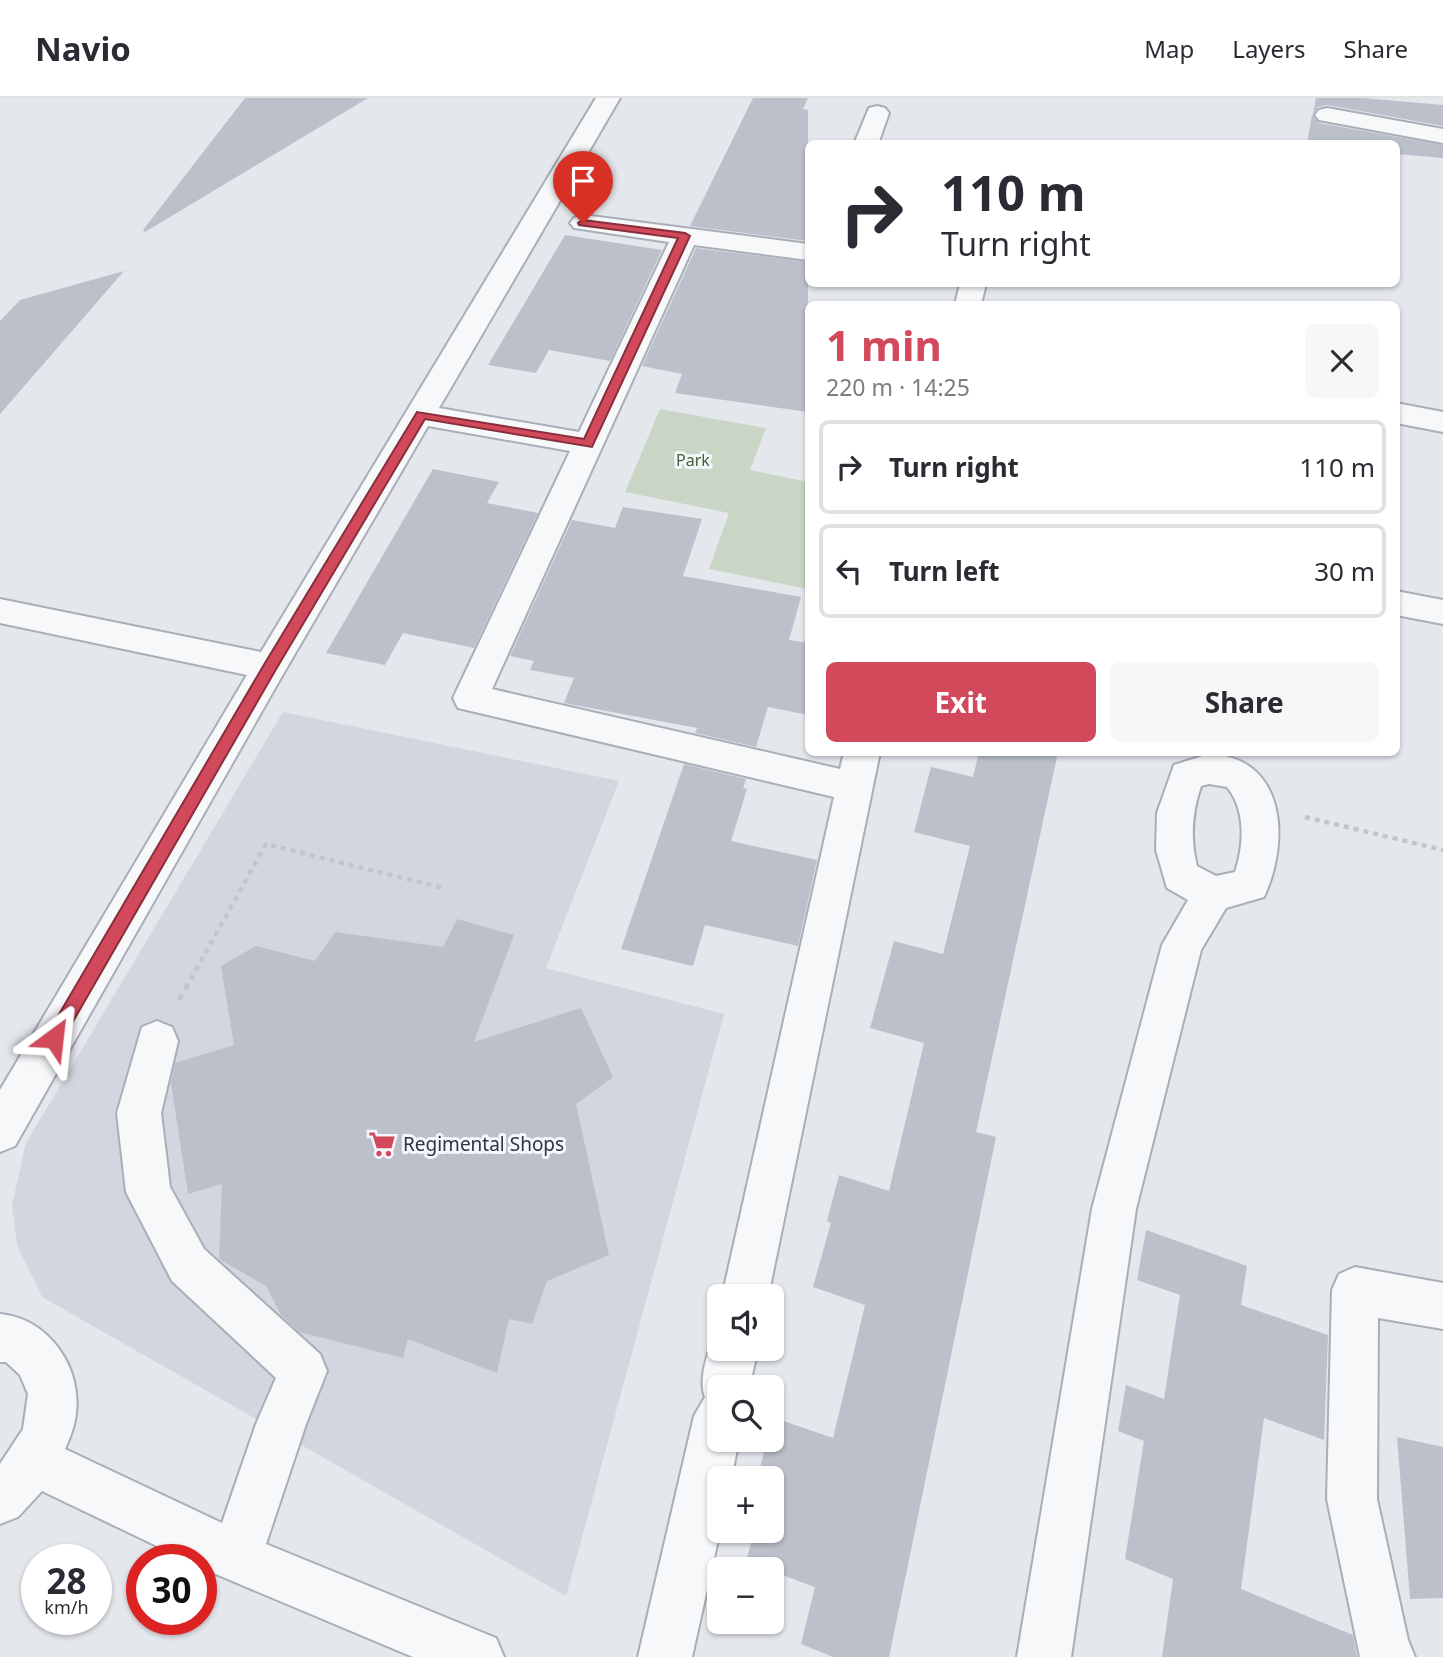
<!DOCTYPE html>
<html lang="en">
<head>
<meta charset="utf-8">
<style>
  :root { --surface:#fff; --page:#f7f7f7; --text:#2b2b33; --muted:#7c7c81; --line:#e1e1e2; --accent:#d1495b }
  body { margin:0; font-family:"Noto Sans",sans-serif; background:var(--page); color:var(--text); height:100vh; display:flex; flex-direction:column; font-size:26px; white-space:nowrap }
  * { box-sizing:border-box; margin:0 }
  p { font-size:23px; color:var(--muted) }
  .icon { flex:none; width:38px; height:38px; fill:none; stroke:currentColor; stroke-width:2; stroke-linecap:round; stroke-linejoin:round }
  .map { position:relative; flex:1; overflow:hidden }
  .drawer { position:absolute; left:805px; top:203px; width:595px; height:455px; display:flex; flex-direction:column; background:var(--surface); border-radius:10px; box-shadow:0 2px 5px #0004 }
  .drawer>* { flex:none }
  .guide { position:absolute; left:805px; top:42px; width:595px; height:147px; border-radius:10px; box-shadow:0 2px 5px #0004; background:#fff; color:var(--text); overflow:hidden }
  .controls { position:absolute; left:707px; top:1186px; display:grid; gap:14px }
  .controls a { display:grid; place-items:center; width:77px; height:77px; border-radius:10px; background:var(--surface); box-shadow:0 2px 5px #0004; font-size:35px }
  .speed { position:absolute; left:21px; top:1446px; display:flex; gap:14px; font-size:35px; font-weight:700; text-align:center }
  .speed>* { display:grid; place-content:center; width:91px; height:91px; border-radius:50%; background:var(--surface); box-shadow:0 2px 5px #0004; line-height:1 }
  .speed small { font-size:18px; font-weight:400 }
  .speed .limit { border:10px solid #d22; background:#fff; color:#111 }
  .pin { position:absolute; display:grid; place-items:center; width:60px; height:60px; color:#fff; margin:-72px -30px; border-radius:50% 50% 50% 0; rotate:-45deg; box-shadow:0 0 7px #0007 }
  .pin .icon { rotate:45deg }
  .me { position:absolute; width:77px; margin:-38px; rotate:30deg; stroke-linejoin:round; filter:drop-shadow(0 0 5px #0008) }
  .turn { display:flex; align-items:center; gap:24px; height:147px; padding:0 21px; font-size:32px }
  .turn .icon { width:91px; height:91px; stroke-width:2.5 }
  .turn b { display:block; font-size:49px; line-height:60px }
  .round { display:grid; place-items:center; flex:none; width:74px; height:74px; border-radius:10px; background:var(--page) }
  .summary { display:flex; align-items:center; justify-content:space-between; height:119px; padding:0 21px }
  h1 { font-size:42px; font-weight:700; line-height:52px; color:var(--accent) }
  .cta { display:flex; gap:14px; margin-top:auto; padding:14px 21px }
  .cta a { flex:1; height:80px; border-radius:10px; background:var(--accent); color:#fff; font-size:28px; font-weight:700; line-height:80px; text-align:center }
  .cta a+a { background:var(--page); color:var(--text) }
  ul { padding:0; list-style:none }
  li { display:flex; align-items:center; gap:21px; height:94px; margin:0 14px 10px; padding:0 7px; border:4px solid var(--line); border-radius:10px }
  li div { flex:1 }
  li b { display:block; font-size:26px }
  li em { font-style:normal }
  header { display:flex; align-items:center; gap:42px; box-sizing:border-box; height:98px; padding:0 35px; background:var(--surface); border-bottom:2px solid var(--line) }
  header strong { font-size:33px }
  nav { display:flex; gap:38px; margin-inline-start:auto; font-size:24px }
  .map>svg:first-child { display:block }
  .built { fill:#d2d6de }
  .green { fill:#c9d6c5 }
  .building { fill:#bbc0ca }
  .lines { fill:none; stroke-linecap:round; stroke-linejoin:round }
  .minor-casing { stroke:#a9aeb7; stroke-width:4 }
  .path-far1 { stroke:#c2c5cb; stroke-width:4.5; stroke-dasharray:5 5; stroke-linecap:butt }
  .path { stroke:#c2c5cb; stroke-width:5; stroke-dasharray:6 6; stroke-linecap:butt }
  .minor { fill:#f7f8fa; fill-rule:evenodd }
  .route { fill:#d1495b; stroke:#882f3b; stroke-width:2 }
  .labels { text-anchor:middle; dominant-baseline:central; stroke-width:6; stroke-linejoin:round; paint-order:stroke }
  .far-park-label { font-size:16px; fill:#3f6138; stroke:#f4f6f9 }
  .poi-label { font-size:19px; fill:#2b3445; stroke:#f4f6f9; text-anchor:start }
</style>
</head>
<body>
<header>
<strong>Navio</strong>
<nav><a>Map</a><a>Layers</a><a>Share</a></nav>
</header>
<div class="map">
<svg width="1443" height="1559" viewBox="0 0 1443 1559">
  <rect width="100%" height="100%" fill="#e4e7ec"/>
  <path class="built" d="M283 614 619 683 546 870 724 916 566 1498 42 1199 17 1147 12 1107 26 1045Z"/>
  <path class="green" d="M660 311 766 330 750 372 808 384V491L709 471 729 415 625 394Z"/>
  <g class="building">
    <path d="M245 0H368L145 134 143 132Z"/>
    <path d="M753 0H808L803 11 808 12V143L690 128Z"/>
    <path d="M1316 0H1362L1443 7V28L1327 7 1318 9 1313 16Z"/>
    <path d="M1312 17 1319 25 1443 47V60L1396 56V46H1307Z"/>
    <path d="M565 137 662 152 610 263 549 252 536 275 488 267Z"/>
    <path d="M696 150 808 164V314L675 295 682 276 642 268Z"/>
    <path d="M124 173 0 316V223L20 202Z"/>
    <path d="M433 371 499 384 487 405 538 415 474 550 403 535 385 567 326 555Z"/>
    <path d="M623 409 702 421 683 478 801 499 789 542 808 545V617L768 609 756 649 695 635 697 630 564 605 574 580 530 572 534 563 510 558 572 422 615 430Z"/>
    <path d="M979 654H1058L976 1034 996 1039 889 1559H833L801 1546 815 1489 746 1464 754 1433H772V1381H757L767 1342H772V1319L833 1340 865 1207 813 1189 831 1125 827 1123 839 1077 889 1093 924 945 870 930 894 843 943 856 970 748 914 734 931 669 973 679Z"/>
    <path d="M684 666 746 681 743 690 747 691 731 743 817 762 798 848 705 827 693 868 621 851Z"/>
    <path d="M457 821 514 837 474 944 581 910 613 979 576 1006 609 1157 547 1183 532 1226 509 1221 497 1275 408 1241 403 1260 299 1234 281 1217 266 1188 219 1161 222 1086 188 1096 171 985 175 965 234 947 221 868 256 848 315 863 335 834 443 849Z"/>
    <path d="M1146 1132 1247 1168 1241 1207 1328 1237 1324 1342 1264 1320 1241 1491 1353 1537 1357 1559H1162L1173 1481 1125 1461 1144 1343 1118 1333 1126 1287 1164 1301 1180 1197 1137 1182Z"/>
    <path d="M1397 1339 1443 1349V1500L1410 1501Z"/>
  </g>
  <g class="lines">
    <defs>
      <g id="minor">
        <path d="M596 0H620L439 310 579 334 669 144 574 130 570 125 574 120 583 117 808 146V162L694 147 492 591 840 671 844 654H880L768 1199H722L834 699 458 610 453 600 570 353 428 328 282 578 15 1048 0 1054V992L247 577 0 525V501L261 554Z"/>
        <path d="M877 8 885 10 889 15 878 46H854L869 10Z"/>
        <path d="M1327 10 1443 31V45L1319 22 1315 17 1319 12Z"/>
        <path d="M960 186H986L981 206H955Z"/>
        <path d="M1396 305 1443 314V334L1396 325Z"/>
        <path d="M1396 493 1443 502V526L1396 517Z"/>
        <path d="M1209 656C1286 659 1290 743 1264 799L1226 810 1201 852 1136 1111 1071 1559H1017L1092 1111 1162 847 1188 802 1167 790 1156 752 1157 715 1174 667ZM1209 686 1227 689C1246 712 1244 747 1235 774L1216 778 1197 768C1190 740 1192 715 1201 688Z"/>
        <path d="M157 923 172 929 178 943 161 1015 170 1089 204 1151 320 1256 327 1273 306 1326 266 1446 496 1540 504 1559H413L218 1477 201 1469V1461H184L42 1393 18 1419 0 1426V1366L23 1331 28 1296 20 1277 6 1264H0V1216C48 1220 82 1269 76 1315 75 1327 70 1340 65 1351L222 1425 256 1326 276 1280 172 1183 126 1094 117 1015 142 929Z"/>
        <path d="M1355 1169 1443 1185V1231L1378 1220 1377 1401 1408 1542 1415 1559H1360L1327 1401 1332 1192 1339 1176Z"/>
        <path d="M719 1233V1251H758L749 1290H719V1342H739L731 1381H719L720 1433 692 1559H638L694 1318 705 1299C698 1283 708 1247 719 1233Z"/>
      </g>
    </defs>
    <use href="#minor" class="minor-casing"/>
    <g class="path-far1">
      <path d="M1305 719 1443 752"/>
      <path d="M186 890 266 746 443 790"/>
    </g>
    <path class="path" d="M179 902 187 888"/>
    <use href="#minor" class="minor"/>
  </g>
  <path class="route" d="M583 122 685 135 690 138 592 349 425 321 275 573 60 946 54 948 48 946 45 940 48 935 265 565 417 314 584 341 678 140 579 127 578 125Z"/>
  <defs>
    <symbol id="supermarket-bare" viewBox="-9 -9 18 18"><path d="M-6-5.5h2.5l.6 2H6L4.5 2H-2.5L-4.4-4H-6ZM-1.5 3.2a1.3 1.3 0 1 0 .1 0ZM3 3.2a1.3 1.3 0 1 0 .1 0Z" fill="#d1495b" stroke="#f4f6f9" stroke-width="2.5" paint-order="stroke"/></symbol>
  </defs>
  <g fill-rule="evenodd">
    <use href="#supermarket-bare" x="363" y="1027" width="38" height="38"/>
  </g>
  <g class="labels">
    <g class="far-park-label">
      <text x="693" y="362">Park</text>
    </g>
    <g class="poi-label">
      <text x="403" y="1046">Regimental Shops</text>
    </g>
  </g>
</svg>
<div class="controls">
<a><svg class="icon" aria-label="sound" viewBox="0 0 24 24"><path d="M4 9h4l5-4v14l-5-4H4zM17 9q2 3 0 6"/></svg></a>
<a><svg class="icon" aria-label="search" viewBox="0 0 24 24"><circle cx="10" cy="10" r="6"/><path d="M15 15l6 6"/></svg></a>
<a>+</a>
<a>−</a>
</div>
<div class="speed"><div>28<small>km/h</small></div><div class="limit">30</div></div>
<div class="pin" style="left:583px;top:125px;background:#d93025"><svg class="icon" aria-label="arrive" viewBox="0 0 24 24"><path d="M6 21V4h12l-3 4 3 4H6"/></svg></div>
<svg class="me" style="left:54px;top:940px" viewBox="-20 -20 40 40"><path d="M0-17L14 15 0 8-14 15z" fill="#d1495b" stroke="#fff" stroke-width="4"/></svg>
<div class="guide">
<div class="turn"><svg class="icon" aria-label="right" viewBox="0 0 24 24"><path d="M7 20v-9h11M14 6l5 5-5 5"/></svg><div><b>110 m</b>Turn right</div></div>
</div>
<section class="drawer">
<div class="summary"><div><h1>1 min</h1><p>220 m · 14:25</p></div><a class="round"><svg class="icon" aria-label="close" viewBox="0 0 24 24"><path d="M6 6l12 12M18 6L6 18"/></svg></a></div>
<ul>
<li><svg class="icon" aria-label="right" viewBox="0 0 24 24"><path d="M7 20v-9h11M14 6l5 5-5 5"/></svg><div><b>Turn right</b></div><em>110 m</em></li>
<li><svg class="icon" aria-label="left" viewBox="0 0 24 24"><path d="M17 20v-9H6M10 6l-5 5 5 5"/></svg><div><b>Turn left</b></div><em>30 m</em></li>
</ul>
<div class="cta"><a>Exit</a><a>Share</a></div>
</section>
</div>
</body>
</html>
